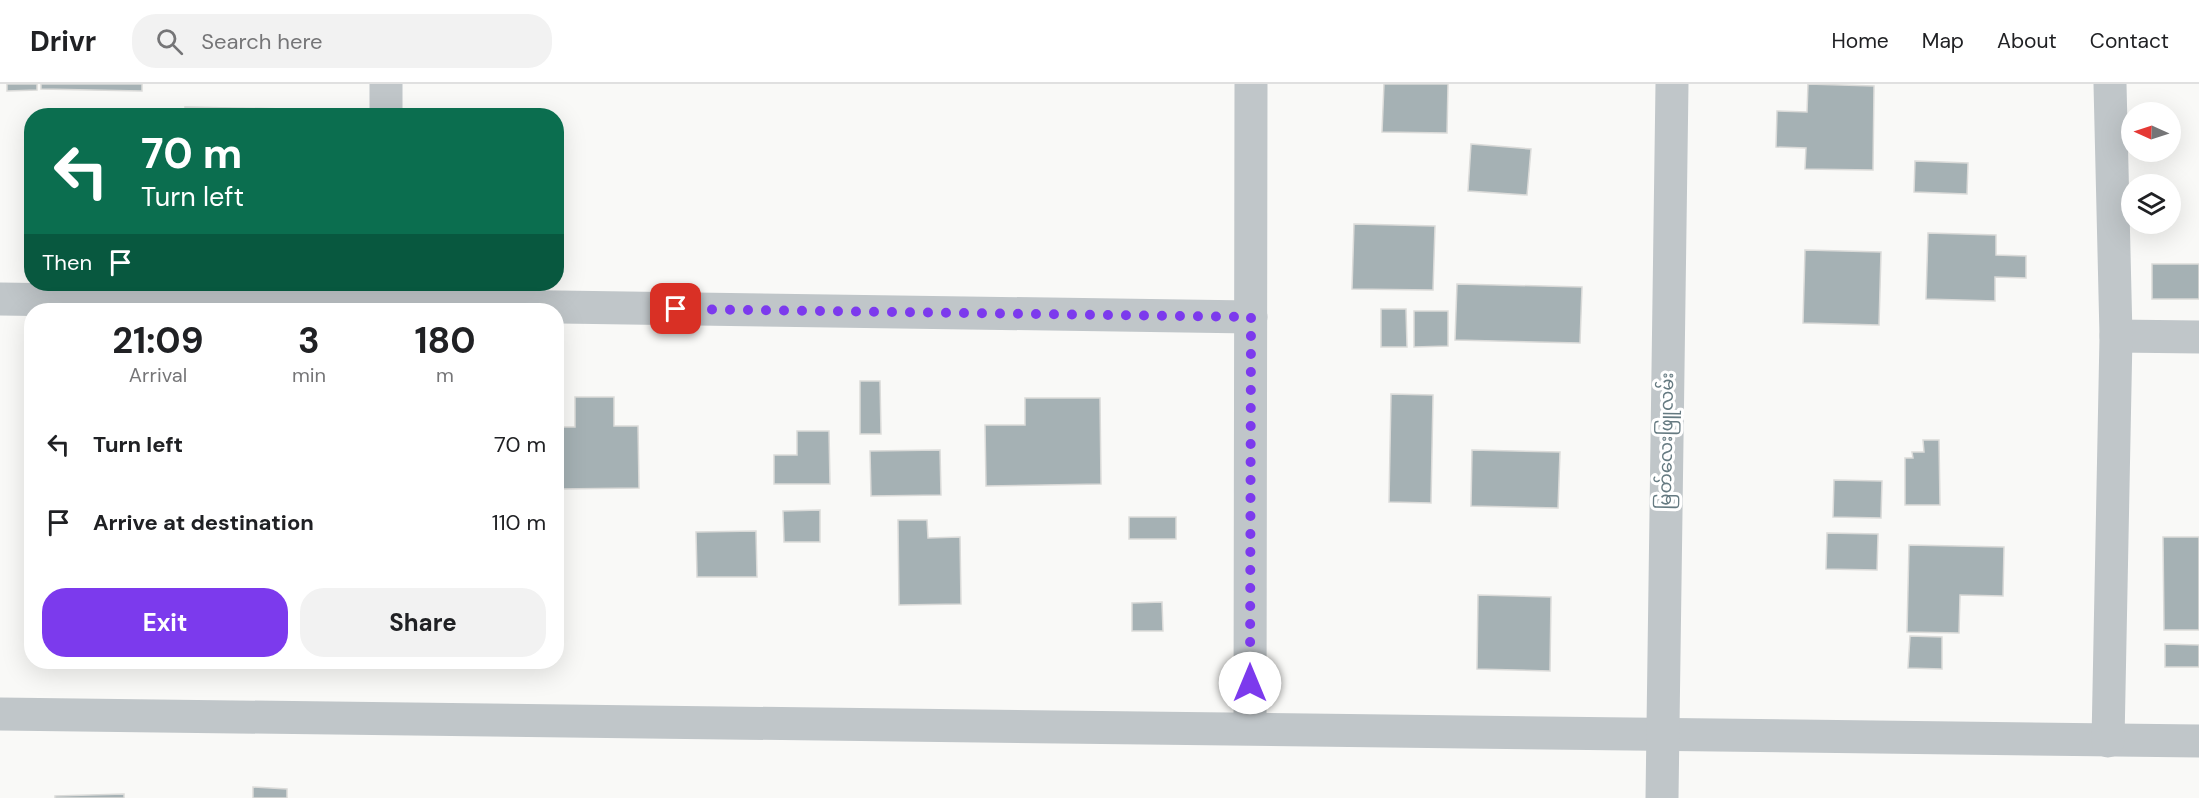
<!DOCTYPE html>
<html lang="en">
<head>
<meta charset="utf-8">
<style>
  :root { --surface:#fff; --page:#f2f2f2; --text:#202124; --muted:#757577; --line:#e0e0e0; --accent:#7c3aed }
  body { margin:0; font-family:"DM Sans","Noto Sans Myanmar",sans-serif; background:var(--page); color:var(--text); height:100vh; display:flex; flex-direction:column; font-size:22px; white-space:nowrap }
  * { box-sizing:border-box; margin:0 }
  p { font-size:20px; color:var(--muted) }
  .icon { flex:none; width:33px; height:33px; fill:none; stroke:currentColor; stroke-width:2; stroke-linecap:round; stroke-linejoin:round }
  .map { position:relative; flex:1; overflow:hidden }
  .details { position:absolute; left:24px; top:219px; width:540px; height:366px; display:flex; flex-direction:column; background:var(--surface); border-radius:24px; box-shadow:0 6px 24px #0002 }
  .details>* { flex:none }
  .banner { position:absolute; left:24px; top:24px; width:540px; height:183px; border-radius:24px; box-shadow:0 6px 24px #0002; background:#0b6e4f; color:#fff; overflow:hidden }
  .needle { width:39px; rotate:273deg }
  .tools { position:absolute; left:2121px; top:18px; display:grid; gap:12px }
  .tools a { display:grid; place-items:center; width:60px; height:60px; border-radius:50%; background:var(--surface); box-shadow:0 6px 24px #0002; font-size:30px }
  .pin { position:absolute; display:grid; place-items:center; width:51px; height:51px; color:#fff; margin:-26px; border-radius:12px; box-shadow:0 3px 9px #0006 }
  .me { position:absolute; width:66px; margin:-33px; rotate:0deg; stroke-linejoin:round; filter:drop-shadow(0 0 4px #0008) }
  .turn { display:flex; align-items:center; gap:21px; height:126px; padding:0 18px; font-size:27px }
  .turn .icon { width:78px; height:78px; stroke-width:2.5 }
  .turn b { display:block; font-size:42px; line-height:51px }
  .then { display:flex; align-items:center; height:57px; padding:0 18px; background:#0003; gap:12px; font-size:22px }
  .eta { display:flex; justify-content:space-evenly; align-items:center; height:102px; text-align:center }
  .eta b { font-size:36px; font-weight:700; line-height:42px }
  .button { display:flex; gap:12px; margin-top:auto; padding:12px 18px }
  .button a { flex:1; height:69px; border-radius:24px; background:var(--accent); color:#fff; font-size:24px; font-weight:700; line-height:69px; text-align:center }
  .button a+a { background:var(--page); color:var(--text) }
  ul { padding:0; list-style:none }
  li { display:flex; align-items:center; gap:18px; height:78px; padding:0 18px }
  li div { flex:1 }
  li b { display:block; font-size:22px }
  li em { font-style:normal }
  header { display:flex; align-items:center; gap:36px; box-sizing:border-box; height:84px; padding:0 30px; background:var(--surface); border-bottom:2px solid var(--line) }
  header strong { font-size:28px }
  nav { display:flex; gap:33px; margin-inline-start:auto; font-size:21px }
  .search { width:420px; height:54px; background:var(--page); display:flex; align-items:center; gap:15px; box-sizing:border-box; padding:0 21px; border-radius:24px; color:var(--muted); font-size:22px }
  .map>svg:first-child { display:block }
  .building { fill:#a5b1b4; stroke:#dbdbd9; stroke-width:1.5 }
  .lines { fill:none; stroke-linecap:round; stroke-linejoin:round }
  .minor { stroke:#c0c6c9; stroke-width:33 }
  .route { stroke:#7c3aed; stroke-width:10; stroke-dasharray:0 18 }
  .labels { text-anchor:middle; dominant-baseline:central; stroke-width:6; stroke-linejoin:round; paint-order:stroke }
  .street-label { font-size:18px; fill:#657a81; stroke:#fff }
</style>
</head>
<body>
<header>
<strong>Drivr</strong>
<div class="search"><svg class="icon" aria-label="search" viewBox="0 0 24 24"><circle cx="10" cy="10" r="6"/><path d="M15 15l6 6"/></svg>Search here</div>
<nav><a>Home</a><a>Map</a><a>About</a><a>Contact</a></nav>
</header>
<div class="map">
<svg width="2199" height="714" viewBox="0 0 2199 714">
  <rect width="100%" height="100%" fill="#f9f9f7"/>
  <g class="building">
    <path d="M7 0H37V6L7 7Z"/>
    <path d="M41 0H142V7L41 5Z"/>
    <path d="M1384 0H1448L1447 49 1382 48Z"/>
    <path d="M1808 0 1874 2 1873 86 1805 85 1806 64 1776 63 1777 27 1807 28Z"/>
    <path d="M185 23 286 25V32H185Z"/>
    <rect x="94" y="28" width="59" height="4"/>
    <path d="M1471 60 1531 65 1527 111 1468 107Z"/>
    <path d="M1915 77 1968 79 1967 110 1914 108Z"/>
    <path d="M1354 140 1435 142 1433 206 1352 205Z"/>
    <path d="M1928 149 1996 151V171L2026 172V194L1995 193V217L1926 215Z"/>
    <path d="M1805 166 1881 168 1879 241 1803 239Z"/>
    <rect x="2152" y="180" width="47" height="35"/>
    <path d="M1457 200 1582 203 1580 259 1455 256Z"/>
    <path d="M1381 225H1406L1407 263H1381Z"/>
    <path d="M1414 227H1448V262L1414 263Z"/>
    <path d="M860 297H880L881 350H860Z"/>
    <path d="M1391 310 1433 311 1431 419 1389 418Z"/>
    <path d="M575 313H614V342H638L639 404 557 405 556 343H575Z"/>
    <path d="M1025 314H1100L1101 400 986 402 985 341H1025Z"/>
    <path d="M797 347H829L830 400H774V371H797Z"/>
    <path d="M1923 356H1939L1940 421H1905V374H1913L1912 368H1924Z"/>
    <path d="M940 366 941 411 871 412 870 367Z"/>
    <path d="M1472 366 1560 368 1558 424 1471 422Z"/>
    <path d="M1834 396 1882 397 1881 434 1833 433Z"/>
    <path d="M820 426V458H784L783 427Z"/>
    <rect x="1129" y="433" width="47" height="22"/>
    <path d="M898 436H927L928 454 960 453 961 520 899 521Z"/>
    <path d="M756 447 757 493H697L696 448Z"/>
    <path d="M1827 449 1878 450 1877 486 1826 485Z"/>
    <path d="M2163 453H2199V546H2164Z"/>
    <path d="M1909 461 2004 463 2003 512 1960 511 1959 549 1907 548Z"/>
    <path d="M1478 511 1551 513 1550 587 1477 585Z"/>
    <path d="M1162 518 1163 547H1132V519Z"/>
    <path d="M1910 552 1942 553V585L1908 584Z"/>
    <path d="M2165 560 2199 561V583H2165Z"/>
    <path d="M253 703 287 705V714H253Z"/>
    <path d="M124 710V714H55V712Z"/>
  </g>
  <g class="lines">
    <g class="minor">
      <path d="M386 0V32"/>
      <path d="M0 215 1251 233"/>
      <path d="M2116 252 2199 253"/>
      <path d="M0 630 2199 657"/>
      <path d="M1250 644 1251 0"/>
      <path d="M2108 657 2116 252 2110 0"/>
      <path d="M1662 714 1672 0"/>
    </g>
  </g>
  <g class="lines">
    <path class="route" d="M676 225 1251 233 1250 599"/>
  </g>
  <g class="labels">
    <g class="street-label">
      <text transform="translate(1666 357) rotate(-89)">မြတ်လေးဖြူလမ်း</text>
    </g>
  </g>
</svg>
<div class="tools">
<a><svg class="needle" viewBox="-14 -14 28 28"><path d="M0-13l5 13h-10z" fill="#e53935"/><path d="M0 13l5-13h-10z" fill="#757577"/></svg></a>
<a><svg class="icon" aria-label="layers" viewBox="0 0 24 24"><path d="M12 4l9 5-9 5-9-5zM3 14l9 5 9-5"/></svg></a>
</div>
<div class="pin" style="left:676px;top:225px;background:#d93025"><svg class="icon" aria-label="arrive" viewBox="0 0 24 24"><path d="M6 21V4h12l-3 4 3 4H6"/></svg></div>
<svg class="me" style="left:1250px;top:599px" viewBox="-20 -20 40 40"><circle r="19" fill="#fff"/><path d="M0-13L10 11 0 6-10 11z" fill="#7c3aed"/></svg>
<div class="banner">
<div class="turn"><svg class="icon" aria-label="left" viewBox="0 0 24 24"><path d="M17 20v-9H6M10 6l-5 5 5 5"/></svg><div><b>70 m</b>Turn left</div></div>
<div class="then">Then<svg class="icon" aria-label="arrive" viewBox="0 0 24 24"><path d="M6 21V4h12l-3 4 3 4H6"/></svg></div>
</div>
<section class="details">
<div class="eta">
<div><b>21:09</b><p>Arrival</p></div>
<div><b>3</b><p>min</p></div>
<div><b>180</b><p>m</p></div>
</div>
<ul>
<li><svg class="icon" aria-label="left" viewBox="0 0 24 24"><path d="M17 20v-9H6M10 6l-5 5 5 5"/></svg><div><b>Turn left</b></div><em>70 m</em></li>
<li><svg class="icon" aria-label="arrive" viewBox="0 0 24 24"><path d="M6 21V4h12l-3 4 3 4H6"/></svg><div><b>Arrive at destination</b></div><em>110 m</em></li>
</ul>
<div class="button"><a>Exit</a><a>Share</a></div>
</section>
</div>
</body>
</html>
